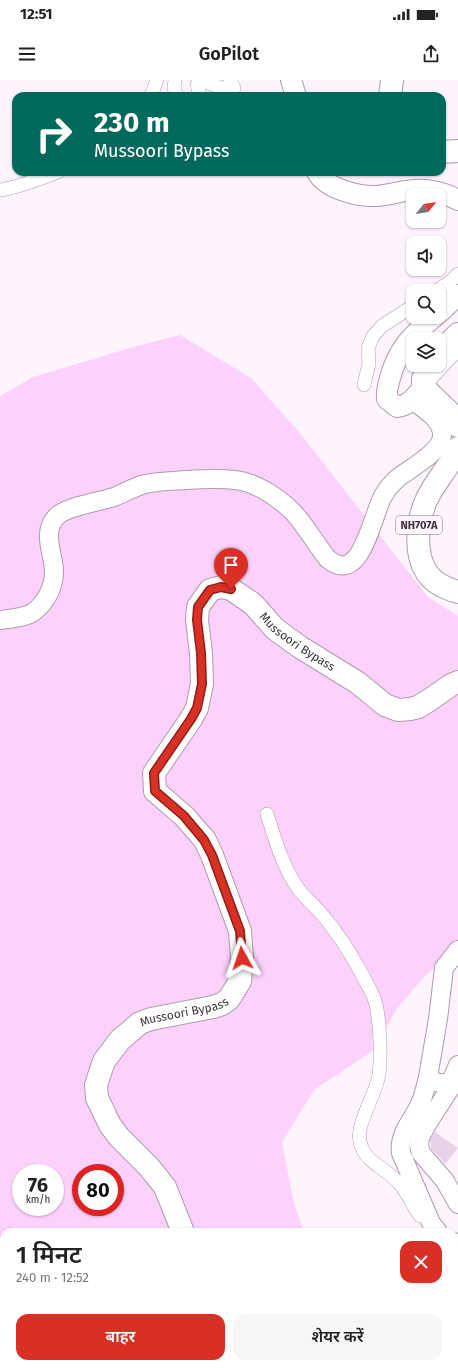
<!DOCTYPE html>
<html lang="hi">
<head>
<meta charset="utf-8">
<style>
  :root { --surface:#fff; --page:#f6f6f6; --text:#222; --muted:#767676; --accent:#d93025 }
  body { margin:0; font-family:"Fira Sans","Noto Sans Devanagari",sans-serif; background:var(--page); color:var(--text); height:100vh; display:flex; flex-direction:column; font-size:15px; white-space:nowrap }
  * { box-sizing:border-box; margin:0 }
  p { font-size:13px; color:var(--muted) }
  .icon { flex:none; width:22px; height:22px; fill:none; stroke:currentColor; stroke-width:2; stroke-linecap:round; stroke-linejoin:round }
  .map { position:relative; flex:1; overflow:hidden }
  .drawer { position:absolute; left:0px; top:1148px; width:458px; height:140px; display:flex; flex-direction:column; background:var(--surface); border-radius:12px 12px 0 0; box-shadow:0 1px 3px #0004 }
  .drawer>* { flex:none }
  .banner { position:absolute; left:12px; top:12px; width:434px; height:84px; border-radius:12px; box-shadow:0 1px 3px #0004; background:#00695c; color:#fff; overflow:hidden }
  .needle { width:26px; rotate:60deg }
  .tools { position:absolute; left:406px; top:108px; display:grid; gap:8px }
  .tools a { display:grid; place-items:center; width:40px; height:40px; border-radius:8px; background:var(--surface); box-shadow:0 1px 3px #0004; font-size:20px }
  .speed { position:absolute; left:12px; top:1084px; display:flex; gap:8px; font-size:20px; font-weight:700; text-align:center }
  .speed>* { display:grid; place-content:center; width:52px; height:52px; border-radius:50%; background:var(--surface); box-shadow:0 1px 3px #0004; line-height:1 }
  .speed small { font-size:10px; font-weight:400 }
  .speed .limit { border:6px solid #d22; background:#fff; color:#111 }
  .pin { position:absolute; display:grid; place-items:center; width:34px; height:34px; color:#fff; margin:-41px -17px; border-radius:50% 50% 50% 0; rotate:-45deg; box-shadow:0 0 4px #0007 }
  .pin .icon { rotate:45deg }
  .me { position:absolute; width:44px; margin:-22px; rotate:355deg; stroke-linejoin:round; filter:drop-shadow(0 0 3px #0008) }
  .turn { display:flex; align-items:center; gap:14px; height:84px; padding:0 16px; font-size:18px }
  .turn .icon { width:52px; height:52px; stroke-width:2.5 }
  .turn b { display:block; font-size:28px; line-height:34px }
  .round { display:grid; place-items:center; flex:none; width:42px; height:42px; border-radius:12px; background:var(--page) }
  .overview { display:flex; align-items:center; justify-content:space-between; height:68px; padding:0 16px }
  h1 { font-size:24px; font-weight:600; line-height:30px }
  .action { display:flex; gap:8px; margin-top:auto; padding:8px 16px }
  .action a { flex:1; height:46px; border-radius:12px; background:var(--accent); color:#fff; font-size:16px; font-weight:600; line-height:46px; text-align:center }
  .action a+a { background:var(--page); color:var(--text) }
  .status { display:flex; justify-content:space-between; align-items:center; height:28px; padding:0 20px; background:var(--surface); direction:ltr }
  .status svg { height:11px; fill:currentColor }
  header { display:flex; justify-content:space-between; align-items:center; height:52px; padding:0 16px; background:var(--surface); font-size:18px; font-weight:600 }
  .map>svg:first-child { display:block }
  .green { fill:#fcd2fc; fill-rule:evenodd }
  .building { fill:#e9d1e9 }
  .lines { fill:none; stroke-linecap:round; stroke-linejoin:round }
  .street-casing { stroke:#b099af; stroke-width:14 }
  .secondary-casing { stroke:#b099af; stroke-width:20 }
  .primary-casing { stroke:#b099af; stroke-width:22 }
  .highway-casing { stroke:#b099af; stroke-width:24 }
  .street { stroke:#fff; stroke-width:13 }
  .secondary { stroke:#fff; stroke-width:18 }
  .primary { stroke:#fff; stroke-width:20 }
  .highway { stroke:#fff; stroke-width:22 }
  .route-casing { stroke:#8d1f18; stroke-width:10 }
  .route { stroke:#d93025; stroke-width:7 }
  .labels { text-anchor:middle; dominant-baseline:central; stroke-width:3; stroke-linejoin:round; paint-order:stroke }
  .shield { fill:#fef4fe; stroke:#776e77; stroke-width:1 }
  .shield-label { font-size:11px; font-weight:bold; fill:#3d343d }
  .street-label { font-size:12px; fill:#3d343d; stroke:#fef4fe }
</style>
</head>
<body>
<div class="status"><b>12:51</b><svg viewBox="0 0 49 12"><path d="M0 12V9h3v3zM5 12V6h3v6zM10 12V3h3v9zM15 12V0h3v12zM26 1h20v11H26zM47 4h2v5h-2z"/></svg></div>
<header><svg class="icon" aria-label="menu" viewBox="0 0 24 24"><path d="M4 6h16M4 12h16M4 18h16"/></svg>GoPilot<svg class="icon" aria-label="share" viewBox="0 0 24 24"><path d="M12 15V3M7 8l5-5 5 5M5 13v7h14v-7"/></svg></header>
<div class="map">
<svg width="458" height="1288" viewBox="0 0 458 1288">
  <rect width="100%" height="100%" fill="#fef4fe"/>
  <path class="green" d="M180 255 251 298 299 352 428 517 458 536V868L424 897 398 927 374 970 314 1010 282 1062 294 1123 304 1152H4V1284H336V1288H0V316L33 297 133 267ZM21 1093H55V1127H21ZM81 1093H115V1127H81Z"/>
  <path class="building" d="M435 1052 458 1068 445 1084 431 1068 430 1060Z"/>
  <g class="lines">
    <defs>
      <g id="street">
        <path d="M175 0 174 8 177 16"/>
        <path d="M151 16 157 0"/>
        <path d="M200 16 197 5 199 2 203 1 232 12 234 8 230 0"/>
        <path d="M0 110C20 107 39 99 58 92"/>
        <path d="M436 211 450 202 458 194"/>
        <path d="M430 300 448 280 458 271"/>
        <path d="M364 305 369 283 368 268 373 256 382 246 413 226"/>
        <path d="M267 734C275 759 282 785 297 807 303 816 312 823 319 831 337 851 349 871 362 894 366 903 372 911 375 921 380 937 382 983 378 999 374 1020 352 1048 362 1068 368 1083 388 1090 399 1103 408 1113 412 1125 420 1136"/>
      </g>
      <g id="secondary">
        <path d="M0 540C9 539 21 538 30 534 44 526 53 510 54 494 55 475 40 453 57 436 68 426 99 422 114 417 124 413 134 407 145 404 159 401 173 401 187 400 202 399 220 398 235 400 256 402 279 418 293 432 305 445 316 464 327 478 361 509 372 435 383 416 387 409 393 402 399 397 411 388 441 372 442 356 443 340 424 329 412 320"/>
        <path d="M458 870 444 888 438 939 428 997C435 1003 440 1004 449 1003L453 997 458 985"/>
        <path d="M458 995 453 1004 429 1041 420 1057 419 1065 421 1073 445 1101 458 1124"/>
        <path d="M428 997C426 1006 424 1015 420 1024 413 1040 398 1054 401 1073L431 1143 438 1152"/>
        <path d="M454 1162 458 1163"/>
      </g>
      <g id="primary">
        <path d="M291 0 296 16"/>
        <path d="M317 92C326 109 359 117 377 116 389 115 401 111 414 110 429 109 445 113 458 120"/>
        <path d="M439 233 458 215"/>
        <path d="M423 307C416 316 409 326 397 327L387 319C386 312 388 305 390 298 398 269 411 256 434 237"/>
      </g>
      <g id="highway">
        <path d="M390 16 392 0"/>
        <path d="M442 72 458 71"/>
        <path d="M439 273 458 254"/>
        <path d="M431 285 423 299V307L449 332 458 346"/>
        <path d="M458 368C450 387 434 402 426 421 417 441 414 474 427 493 434 503 447 509 458 512"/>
        <path id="s1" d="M183 1152 165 1107 149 1087 119 1057 110 1045 97 1018 96 1005 104 981 120 960 140 943 151 939 213 927 222 924 229 919 240 901 242 878 240 851 212 775 205 760 184 736 155 711 154 693 191 639 197 628 202 604 201 573 197 540 198 527 210 510 221 507 231 509 253 524 275 549 300 567 358 603 385 625 398 630 410 629 418 627 428 621 451 605 458 602"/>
        <path d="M323 1284 324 1288"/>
      </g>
    </defs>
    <use href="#street" class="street-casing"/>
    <use href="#secondary" class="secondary-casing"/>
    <use href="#primary" class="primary-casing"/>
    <use href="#highway" class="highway-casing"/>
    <use href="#street" class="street"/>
    <use href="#secondary" class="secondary"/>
    <use href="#primary" class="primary"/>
    <use href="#highway" class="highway"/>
  </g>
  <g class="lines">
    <defs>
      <path id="route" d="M231 509 221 507 210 510 198 527 197 540 201 573 202 604 197 628 191 639 154 693 155 711 184 736 204 760 212 775 240 851 242 878"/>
    </defs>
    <use href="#route" class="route-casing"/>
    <use href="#route" class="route"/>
  </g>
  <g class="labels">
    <rect class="shield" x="396" y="436" width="46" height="18" rx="3"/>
    <g class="shield-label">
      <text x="419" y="445">NH707A</text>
    </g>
    <g class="street-label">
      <text stroke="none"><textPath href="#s1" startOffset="910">Mussoori Bypass</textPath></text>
      <text stroke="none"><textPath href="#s1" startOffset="298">Mussoori Bypass</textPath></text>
    </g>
  </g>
</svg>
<div class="tools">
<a><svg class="needle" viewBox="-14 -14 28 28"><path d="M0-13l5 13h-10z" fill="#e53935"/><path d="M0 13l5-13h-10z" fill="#767676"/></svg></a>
<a><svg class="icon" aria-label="sound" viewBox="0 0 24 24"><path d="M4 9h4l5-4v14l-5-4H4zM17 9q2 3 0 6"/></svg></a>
<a><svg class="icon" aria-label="search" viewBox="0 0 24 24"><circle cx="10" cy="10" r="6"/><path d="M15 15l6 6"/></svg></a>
<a><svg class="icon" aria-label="layers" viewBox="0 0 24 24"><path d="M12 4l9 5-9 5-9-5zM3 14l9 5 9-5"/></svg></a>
</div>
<div class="speed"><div>76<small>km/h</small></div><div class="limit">80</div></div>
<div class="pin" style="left:231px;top:509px;background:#d93025"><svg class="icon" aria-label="arrive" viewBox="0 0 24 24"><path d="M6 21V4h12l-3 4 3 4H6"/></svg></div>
<svg class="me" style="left:242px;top:878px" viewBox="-20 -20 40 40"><path d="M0-17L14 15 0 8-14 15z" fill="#d93025" stroke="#fff" stroke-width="4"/></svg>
<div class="banner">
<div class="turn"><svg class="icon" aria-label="right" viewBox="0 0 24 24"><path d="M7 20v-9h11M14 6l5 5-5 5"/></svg><div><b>230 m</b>Mussoori Bypass</div></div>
</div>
<section class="drawer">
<div class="overview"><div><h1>1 मिनट</h1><p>240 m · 12:52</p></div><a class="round" style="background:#d93025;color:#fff"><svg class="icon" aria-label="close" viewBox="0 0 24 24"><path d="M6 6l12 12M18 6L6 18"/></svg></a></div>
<div class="action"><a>बाहर</a><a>शेयर करें</a></div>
</section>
</div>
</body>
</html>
